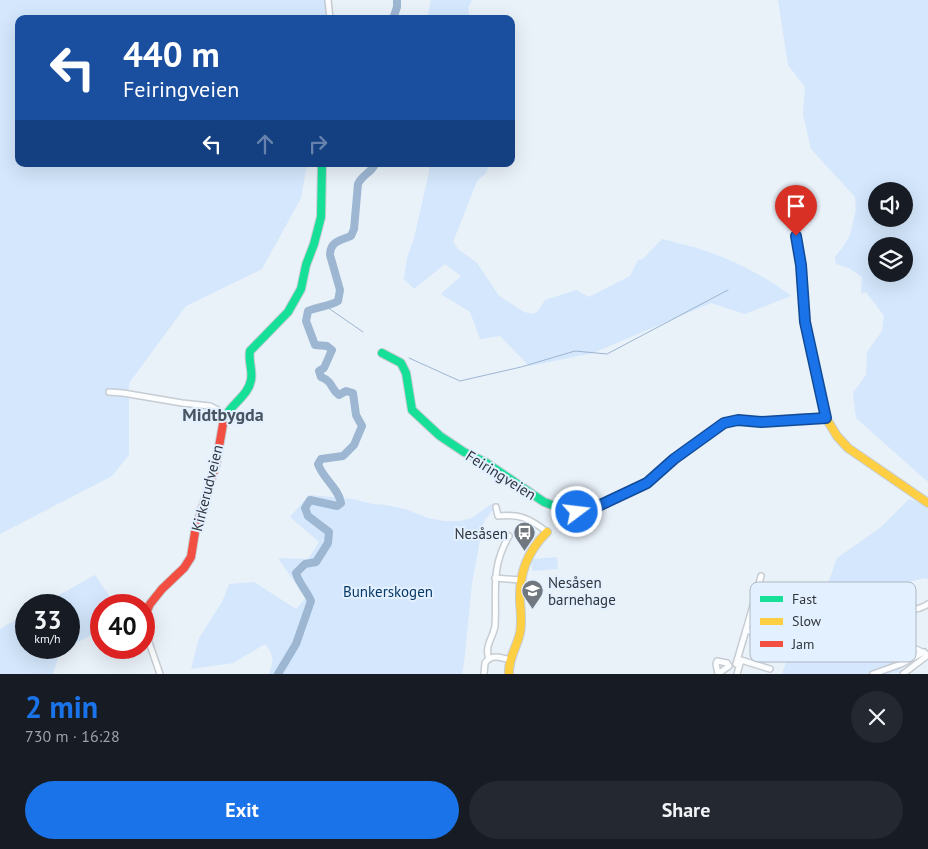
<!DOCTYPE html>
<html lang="en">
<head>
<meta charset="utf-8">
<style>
  :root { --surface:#171b24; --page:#242831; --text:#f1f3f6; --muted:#9ea1a6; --accent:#1a73e8 }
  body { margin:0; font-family:"PT Sans",sans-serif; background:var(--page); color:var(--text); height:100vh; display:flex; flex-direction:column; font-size:19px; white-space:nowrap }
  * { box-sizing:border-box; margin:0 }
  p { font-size:16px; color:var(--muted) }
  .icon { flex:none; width:28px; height:28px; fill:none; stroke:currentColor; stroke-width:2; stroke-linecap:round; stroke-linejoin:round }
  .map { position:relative; height:674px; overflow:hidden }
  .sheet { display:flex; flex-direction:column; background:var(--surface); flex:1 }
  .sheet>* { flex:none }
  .banner { position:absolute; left:15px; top:15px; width:500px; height:152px; border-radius:10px; box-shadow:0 5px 20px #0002; background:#1a4fa0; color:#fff; overflow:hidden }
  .tools { position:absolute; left:868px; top:182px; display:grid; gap:10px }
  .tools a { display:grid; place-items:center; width:45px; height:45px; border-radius:50%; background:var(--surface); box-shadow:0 5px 20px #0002; font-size:25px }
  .speed { position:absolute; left:15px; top:594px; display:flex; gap:10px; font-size:25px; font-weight:700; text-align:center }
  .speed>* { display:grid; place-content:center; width:65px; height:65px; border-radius:50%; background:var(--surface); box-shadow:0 5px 20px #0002; line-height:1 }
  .speed small { font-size:12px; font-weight:400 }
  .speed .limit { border:8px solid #d22; background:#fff; color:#111 }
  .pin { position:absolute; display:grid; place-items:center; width:42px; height:42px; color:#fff; margin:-51px -21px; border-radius:50% 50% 50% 0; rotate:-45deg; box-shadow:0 0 5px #0007 }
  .pin .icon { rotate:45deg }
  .me { position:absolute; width:55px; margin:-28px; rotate:75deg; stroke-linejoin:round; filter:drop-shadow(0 0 4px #0008) }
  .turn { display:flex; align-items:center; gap:18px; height:105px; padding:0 25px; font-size:22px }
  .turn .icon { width:65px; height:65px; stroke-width:2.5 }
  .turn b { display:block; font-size:35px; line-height:42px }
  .lanes { display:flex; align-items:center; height:48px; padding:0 25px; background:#0003; justify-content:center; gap:25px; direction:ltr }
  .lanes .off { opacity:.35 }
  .round { display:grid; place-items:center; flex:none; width:52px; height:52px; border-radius:26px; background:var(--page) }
  .summary { display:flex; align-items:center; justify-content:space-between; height:85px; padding:0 25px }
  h1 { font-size:30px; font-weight:700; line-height:38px; color:var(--accent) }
  .action { display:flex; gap:10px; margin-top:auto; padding:10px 25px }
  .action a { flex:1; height:58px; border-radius:30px; background:var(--accent); color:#fff; font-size:20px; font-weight:700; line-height:58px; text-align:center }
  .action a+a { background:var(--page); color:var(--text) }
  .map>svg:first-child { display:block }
  .green { fill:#d4e7fc; fill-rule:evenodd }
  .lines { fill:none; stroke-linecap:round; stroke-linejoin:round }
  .stream { stroke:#9db6d2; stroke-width:1 }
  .river { stroke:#9db6d2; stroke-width:8 }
  .street-casing { stroke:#c6ccd2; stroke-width:8 }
  .fast-casing { stroke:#c6ccd2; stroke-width:10 }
  .slow-casing { stroke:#c6ccd2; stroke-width:10 }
  .jam-casing { stroke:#c6ccd2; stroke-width:10 }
  .street { stroke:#fcfdfe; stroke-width:5 }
  .fast { stroke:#16e098; stroke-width:8 }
  .slow { stroke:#ffcf43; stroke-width:8 }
  .jam { stroke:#f24e42; stroke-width:8 }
  .route-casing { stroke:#114b97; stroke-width:12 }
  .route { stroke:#1a73e8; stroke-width:9 }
  .labels { text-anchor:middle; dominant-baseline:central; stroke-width:4; stroke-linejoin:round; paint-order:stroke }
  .street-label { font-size:15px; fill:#31363c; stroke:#e3f0ff }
  .poi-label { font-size:15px; fill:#31363c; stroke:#e3f0ff; text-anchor:end }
  .park-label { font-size:15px; fill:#073967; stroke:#e3f0ff }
  .quarter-label { font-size:18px; font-weight:bold; fill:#495460; stroke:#e3f0ff }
  .key { fill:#e3f0ff; stroke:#aeb8c4; stroke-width:1 }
  .key-label { font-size:14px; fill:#31363c }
</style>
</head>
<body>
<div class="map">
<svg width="928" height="674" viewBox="0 0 928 674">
  <rect width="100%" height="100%" fill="#e9f1f9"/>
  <g class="green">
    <path d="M0 0H327V19H19V164H307L301 198 262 269 186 306 129 383V455L112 476 0 534Z"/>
    <path d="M431 0H472L468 8 470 19H431L428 14Z"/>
    <path d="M778 0H928V482L856 418 853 393 866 375 867 352 882 331 884 316 866 292 861 294 862 277 849 268 836 264 835 257 843 247 850 235 856 209 855 197 811 149 803 114 805 87 788 65ZM876 191H904V219H876ZM876 246H904V274H876Z"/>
    <path d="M430 164H491L485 174 477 181 453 242 459 250 477 263 499 296 524 312 533 314 538 311 545 300 576 290 589 297 630 276 638 260 643 259 662 239C677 243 692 246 706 251 736 261 766 277 791 296L745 314 711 303 593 353 529 366 500 336 480 339 470 312 441 294 461 276 445 264 414 289 404 279 407 258 414 238 429 172Z"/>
    <path d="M309 495 353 499 373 504 386 505 405 509 428 518 444 521H460L472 518 491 504 493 509C490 515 485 518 483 524L472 583 464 663 462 674H269C274 661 274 655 265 644L233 663 191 669 199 638 222 602 229 584 254 582 296 609 306 598 278 558 308 559 319 542 290 517Z"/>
    <path d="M909 499 928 506V579L925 578 867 592 814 593 829 581 837 558 880 528Z"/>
    <path d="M557 557 558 569 532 571 531 559Z"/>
    <path d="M95 575 115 605H101V630L69 647V605H41Z"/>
    <path d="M26 614V648H67L60 651 53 674H0V629Z"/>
    <path d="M793 642 859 662H903L900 672 887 674H782Z"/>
  </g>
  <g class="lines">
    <g class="stream">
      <path d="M324 305 363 332"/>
      <path d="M409 358 460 381 521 367 575 351 607 354 728 290"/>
    </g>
    <g class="river">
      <path d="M393 19 397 7V0"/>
      <path d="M278 674 296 644 311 601C307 591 299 584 296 573L305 564 316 562 328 543 329 532 308 516 305 508 310 500 337 506 341 503C338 487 323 479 318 464L321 459 343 456 354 445 362 426 356 415 353 393 346 391 339 395C330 389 334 382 321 377L319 371 324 368 332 350 327 346 315 345 306 321 308 311C319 306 331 306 338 301L340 290 330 255C330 242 340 240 351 236L354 229 358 184C362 175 372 172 375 164"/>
    </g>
    <defs>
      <g id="street">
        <path d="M328 0 330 19"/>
        <path d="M109 392 123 393 182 403 210 406 218 410 224 416"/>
        <path d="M496 507 498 516C520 514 529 518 547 532"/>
        <path d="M495 578 520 580"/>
        <path d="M754 602 761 576"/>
        <path d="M144 628 160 674"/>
        <path d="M838 628C866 646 900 638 928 655"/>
        <path d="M746 630 754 602 811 618"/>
        <path d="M854 636 866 600V597L869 594 878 595C882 597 884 602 887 604 899 611 916 612 928 604"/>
        <path d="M831 643C839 625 845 602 866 597"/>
        <path d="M489 659C484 646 493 638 495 626 497 592 490 568 509 536"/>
        <path d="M736 664 746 630 787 643"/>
        <path d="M484 674 485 663C491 654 500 657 510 660"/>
        <path d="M718 674 716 664 717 661 727 663 729 666 718 674"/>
        <path d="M737 674 741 660 770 669"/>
        <path d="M873 674 901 664 924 652"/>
        <path d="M903 674 928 655"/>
      </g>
      <g id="fast">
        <path d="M382 353 401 363 406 373 412 410 440 436 464 452 485 462 544 502 568 511 577 512 594 509 651 480"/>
        <path d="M223 424C226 406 248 398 251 380 253 370 248 361 250 351L288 312 301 289 306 265 314 244 321 217 322 164"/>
      </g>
      <g id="slow">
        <path d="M796 236 801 265 805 322 826 418 837 436 848 448 928 503"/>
        <path d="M509 674C508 659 517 647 520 633 522 623 521 612 520 602 519 573 527 552 547 532"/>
      </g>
      <g id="jam">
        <path d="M651 480 674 459 724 423 738 420 761 422 803 418H826"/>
        <path d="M144 617 150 604 162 589 184 568 191 557 195 532 216 464 223 424"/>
      </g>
    </defs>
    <use href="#street" class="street-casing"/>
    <use href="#fast" class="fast-casing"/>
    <use href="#slow" class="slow-casing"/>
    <use href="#jam" class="jam-casing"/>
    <use href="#street" class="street"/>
    <use href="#fast" class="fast"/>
    <use href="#slow" class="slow"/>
    <use href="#jam" class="jam"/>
  </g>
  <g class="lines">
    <defs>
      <path id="route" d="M577 512 594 508 647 483 674 459 724 423 738 420 761 422 826 418 805 322 801 265 796 236"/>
    </defs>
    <use href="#route" class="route-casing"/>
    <use href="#route" class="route"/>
  </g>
  <defs>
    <symbol id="bus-pin" viewBox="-11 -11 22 30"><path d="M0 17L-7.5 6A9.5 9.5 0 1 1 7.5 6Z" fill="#71777e" stroke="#e3f0ff"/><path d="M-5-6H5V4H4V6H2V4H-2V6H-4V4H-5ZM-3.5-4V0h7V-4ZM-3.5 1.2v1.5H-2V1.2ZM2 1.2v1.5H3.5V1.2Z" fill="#fff"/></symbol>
    <symbol id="school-pin" viewBox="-11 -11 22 30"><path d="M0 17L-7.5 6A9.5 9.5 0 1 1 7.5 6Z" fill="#71777e" stroke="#e3f0ff"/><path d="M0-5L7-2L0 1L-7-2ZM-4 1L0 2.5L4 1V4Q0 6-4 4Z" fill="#fff"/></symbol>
  </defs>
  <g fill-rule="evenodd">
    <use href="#bus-pin" x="512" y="520" width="25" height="34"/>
    <use href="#school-pin" x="520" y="578" width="25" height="34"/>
  </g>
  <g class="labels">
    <g class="street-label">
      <text transform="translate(501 475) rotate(32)">Feiringveien</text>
      <text transform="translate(207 488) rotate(-76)">Kirkerudveien</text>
    </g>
    <g class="poi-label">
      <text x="508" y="533">Nesåsen</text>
      <text x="548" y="582" text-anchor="start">Nesåsen<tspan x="548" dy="17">barnehage</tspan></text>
    </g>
    <g class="park-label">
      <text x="388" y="591">Bunkerskogen</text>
    </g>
    <g class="quarter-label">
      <text x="223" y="414">Midtbygda</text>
    </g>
  </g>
  <rect x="750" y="582" width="166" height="80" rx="8" class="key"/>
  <rect x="760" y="596" width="23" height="6" fill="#16e098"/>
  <rect x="760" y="618" width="23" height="7" fill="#ffcf43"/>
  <rect x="760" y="641" width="23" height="6" fill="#f24e42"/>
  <g class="key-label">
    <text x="792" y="604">Fast</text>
    <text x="792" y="626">Slow</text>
    <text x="792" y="649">Jam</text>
  </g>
</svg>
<div class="tools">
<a><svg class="icon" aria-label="sound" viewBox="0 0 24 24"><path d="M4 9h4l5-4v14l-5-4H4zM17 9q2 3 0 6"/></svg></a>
<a><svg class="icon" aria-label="layers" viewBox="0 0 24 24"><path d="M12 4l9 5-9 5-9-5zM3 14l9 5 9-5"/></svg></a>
</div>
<div class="speed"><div>33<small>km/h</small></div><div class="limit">40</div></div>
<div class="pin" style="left:796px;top:236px;background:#d93025"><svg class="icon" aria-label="arrive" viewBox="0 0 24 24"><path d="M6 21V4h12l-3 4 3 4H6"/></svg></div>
<svg class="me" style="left:577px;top:512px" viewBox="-20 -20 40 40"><circle r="17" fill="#1a73e8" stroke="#fff" stroke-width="3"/><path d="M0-11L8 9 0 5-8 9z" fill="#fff"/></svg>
<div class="banner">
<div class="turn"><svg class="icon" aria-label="left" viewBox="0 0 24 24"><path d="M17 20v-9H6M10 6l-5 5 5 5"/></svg><div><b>440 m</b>Feiringveien</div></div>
<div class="lanes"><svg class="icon" aria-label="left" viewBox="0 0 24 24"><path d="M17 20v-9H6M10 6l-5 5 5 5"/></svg><svg class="icon off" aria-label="ahead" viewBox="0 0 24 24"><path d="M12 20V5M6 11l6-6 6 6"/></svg><svg class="icon off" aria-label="right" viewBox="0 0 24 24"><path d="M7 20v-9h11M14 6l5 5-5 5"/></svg></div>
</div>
</div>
<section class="sheet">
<div class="summary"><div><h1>2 min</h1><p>730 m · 16:28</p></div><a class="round"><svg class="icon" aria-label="close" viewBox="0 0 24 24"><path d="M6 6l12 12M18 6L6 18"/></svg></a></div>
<div class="action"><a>Exit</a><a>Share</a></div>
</section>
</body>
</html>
